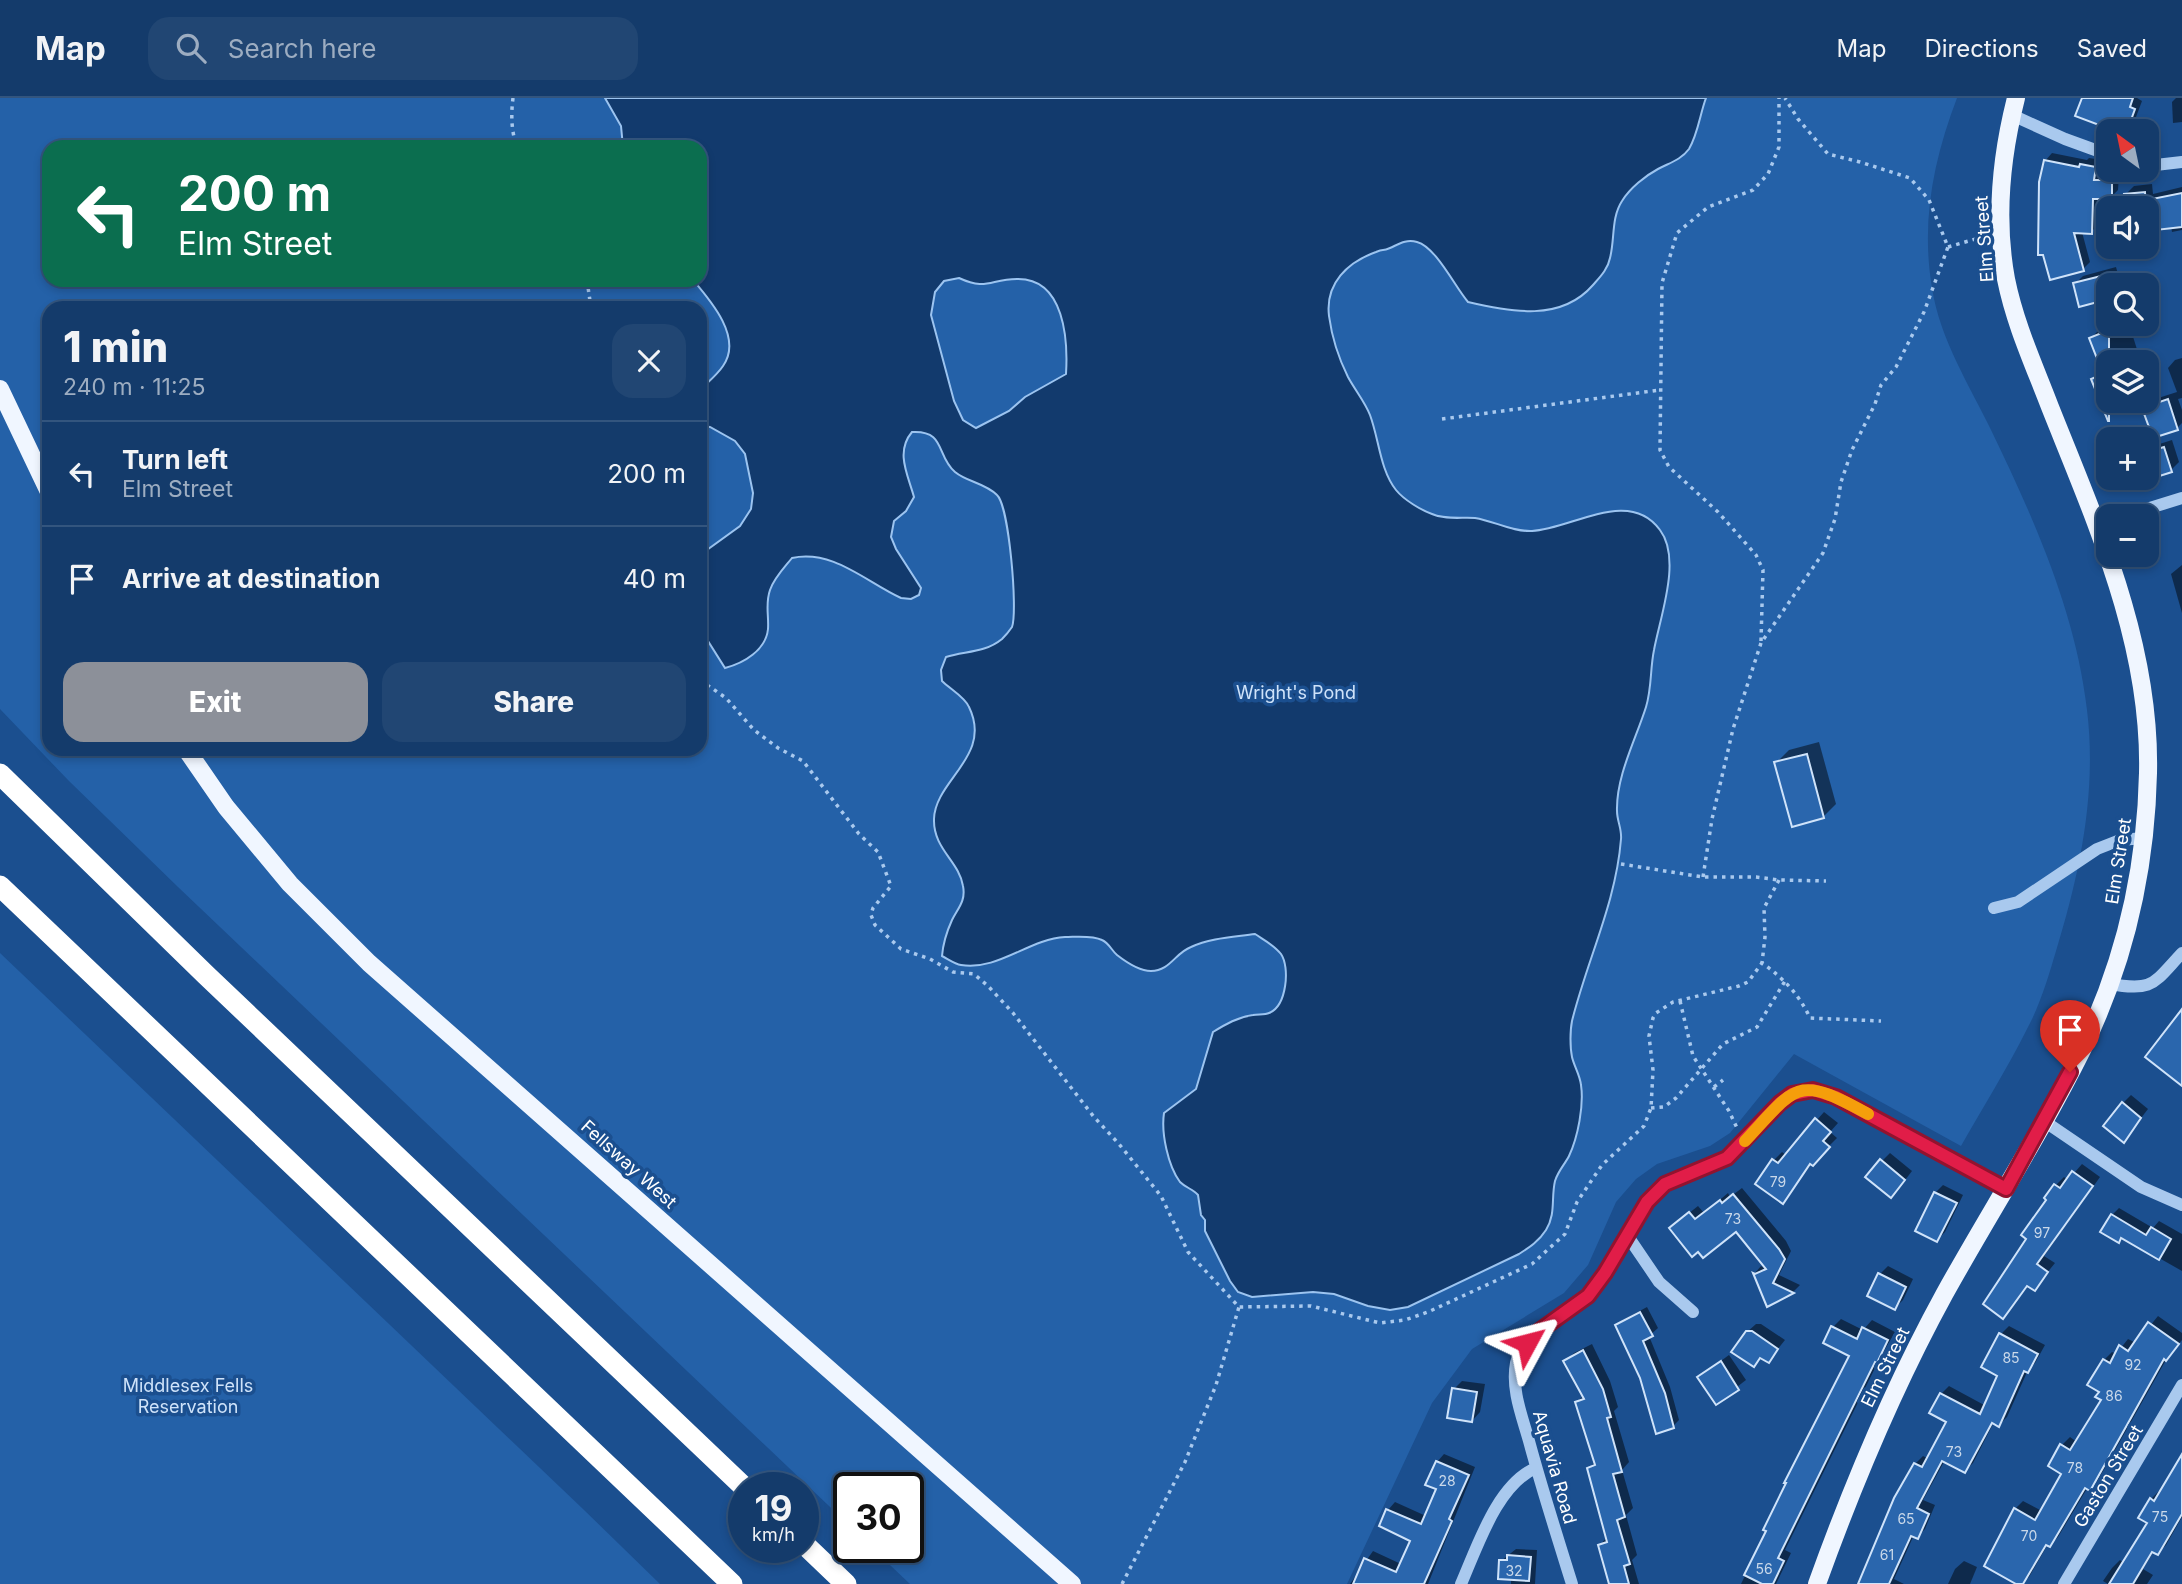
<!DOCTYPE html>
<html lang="en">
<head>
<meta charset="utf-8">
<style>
  :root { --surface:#143b6b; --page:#214673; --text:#f1f3f6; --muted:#9dadc1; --line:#33557e; --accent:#8c9099 }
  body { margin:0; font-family:Inter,sans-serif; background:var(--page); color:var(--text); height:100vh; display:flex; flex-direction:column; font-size:26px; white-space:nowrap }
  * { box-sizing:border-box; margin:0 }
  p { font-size:23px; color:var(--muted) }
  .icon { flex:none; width:38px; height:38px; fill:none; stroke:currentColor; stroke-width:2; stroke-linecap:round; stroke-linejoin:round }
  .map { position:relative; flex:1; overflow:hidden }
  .sheet { position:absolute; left:42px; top:203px; width:665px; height:455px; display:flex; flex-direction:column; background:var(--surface); border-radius:21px; box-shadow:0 4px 10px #0003,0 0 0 2px var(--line) }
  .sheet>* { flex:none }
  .guide { position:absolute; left:42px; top:42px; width:665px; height:147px; border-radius:21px; box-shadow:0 4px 10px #0003,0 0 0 2px var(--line); background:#0b6e4f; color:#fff; overflow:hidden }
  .needle { width:46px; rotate:327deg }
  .controls { position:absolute; left:2096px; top:21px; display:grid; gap:14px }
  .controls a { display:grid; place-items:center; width:63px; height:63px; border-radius:14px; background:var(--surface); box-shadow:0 4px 10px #0003,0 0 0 2px var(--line); font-size:35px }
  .speed { position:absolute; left:728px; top:1374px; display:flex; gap:14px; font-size:35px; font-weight:700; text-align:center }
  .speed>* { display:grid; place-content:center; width:91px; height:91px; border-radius:50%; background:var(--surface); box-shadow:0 4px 10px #0003,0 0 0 2px var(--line); line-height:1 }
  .speed small { font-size:18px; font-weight:400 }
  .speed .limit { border:4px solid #111; border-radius:10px; background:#fff; color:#111 }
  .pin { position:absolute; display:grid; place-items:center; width:60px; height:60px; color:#fff; margin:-72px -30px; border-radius:50% 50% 50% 0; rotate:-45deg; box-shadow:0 0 7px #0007 }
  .pin .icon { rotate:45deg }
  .me { position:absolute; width:77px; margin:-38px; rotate:52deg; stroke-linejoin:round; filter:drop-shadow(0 0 5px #0008) }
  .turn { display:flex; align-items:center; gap:24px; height:147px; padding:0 21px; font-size:32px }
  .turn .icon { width:91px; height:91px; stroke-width:2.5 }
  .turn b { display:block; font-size:49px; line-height:60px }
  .round { display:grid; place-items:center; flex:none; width:74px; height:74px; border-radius:21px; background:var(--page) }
  .headline { display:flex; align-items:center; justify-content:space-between; height:119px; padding:0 21px }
  h1 { font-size:42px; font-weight:800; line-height:52px }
  .primary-button { display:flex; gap:14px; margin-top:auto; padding:14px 21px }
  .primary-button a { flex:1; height:80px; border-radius:21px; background:var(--accent); color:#fff; font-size:28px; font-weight:800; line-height:80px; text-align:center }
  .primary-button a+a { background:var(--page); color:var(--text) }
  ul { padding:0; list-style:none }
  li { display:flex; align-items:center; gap:21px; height:105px; padding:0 21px; border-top:2px solid var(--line) }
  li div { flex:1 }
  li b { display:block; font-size:26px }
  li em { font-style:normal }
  header { display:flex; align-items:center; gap:42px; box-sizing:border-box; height:98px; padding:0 35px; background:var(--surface); border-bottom:2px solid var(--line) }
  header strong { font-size:33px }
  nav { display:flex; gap:38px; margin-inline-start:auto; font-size:24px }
  .search { width:490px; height:63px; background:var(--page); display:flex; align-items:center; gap:18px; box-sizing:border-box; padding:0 24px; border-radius:21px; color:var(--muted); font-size:26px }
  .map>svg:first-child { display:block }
  .green { fill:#2461a8; fill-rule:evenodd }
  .water { fill:#123a6d; stroke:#9cc4f0; stroke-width:2; fill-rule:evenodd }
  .shadow { fill:#0007 }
  .building { fill:#2a66ad; stroke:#cfe3fa; stroke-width:2 }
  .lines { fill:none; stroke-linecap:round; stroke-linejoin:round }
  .path { stroke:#a9c9ee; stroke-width:3.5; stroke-dasharray:3.5 5; stroke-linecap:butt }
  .minor { stroke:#a9c9ee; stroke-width:12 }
  .major { stroke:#f0f6ff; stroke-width:18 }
  .highway { stroke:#fff; stroke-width:21 }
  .route-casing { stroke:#92132f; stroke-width:18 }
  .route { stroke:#e11d48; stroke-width:12 }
  .slow { stroke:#f59e0b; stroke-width:12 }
  .labels { text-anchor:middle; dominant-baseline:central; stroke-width:7; stroke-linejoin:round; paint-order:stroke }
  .number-label { font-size:14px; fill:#cad9ea }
  .street-label { font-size:18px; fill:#fff; stroke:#1b4f8f }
  .park-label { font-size:18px; fill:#cfe3fa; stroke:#1b4f8f }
</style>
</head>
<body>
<header>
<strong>Map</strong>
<div class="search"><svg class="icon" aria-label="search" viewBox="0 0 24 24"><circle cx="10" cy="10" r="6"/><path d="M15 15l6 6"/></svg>Search here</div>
<nav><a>Map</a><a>Directions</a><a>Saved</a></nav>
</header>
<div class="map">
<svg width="2182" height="1486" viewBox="0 0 2182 1486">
  <rect width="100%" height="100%" fill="#1b4f8f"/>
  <g class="green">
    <path d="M0 0H1957C1933 63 1921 124 1932 190 1940 242 1970 288 1992 334 2034 421 2076 515 2087 612 2097 694 2080 775 2056 853 2048 880 2040 907 2027 931 2007 971 1983 1009 1961 1048L1794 956 1730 1035 1710 1048 1657 1066 1636 1081 1616 1104 1588 1167 1564 1195 1472 1251 1432 1305 1347 1486H910L871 1449H908V1390H849V1427L178 789 69 683 0 611ZM49 49H700V182H49ZM49 210H700V651H49Z"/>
    <path d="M0 855 583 1411 660 1486H0Z"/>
  </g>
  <path class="water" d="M605 0H1706C1700 16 1698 36 1689 51 1681 62 1669 65 1658 71 1645 78 1630 90 1622 103 1611 120 1615 141 1610 160 1608 171 1600 179 1593 187 1561 224 1511 214 1468 204 1455 189 1436 149 1417 144 1406 141 1399 146 1390 150 1381 154 1385 150 1376 154 1348 164 1325 185 1329 218 1332 240 1338 259 1348 279 1355 292 1365 304 1370 317 1379 341 1380 372 1396 392 1404 402 1421 412 1432 416 1445 422 1462 419 1475 420 1494 423 1513 434 1532 433 1572 431 1629 389 1660 432 1682 461 1660 519 1654 552 1650 571 1652 589 1646 609 1636 641 1616 678 1617 713 1617 723 1622 731 1621 741 1616 805 1587 862 1572 923 1570 933 1570 949 1572 959 1574 968 1580 977 1581 987 1584 1007 1578 1039 1569 1058 1565 1066 1558 1073 1555 1083 1551 1100 1556 1116 1546 1132 1539 1143 1530 1149 1519 1156L1408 1209 1390 1212 1368 1208 1334 1196 1313 1194 1252 1199 1238 1194 1230 1183 1205 1133V1122L1201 1117 1198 1097C1193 1091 1186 1090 1180 1084 1168 1068 1161 1035 1164 1015L1196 991 1213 934C1226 926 1238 919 1253 917 1258 916 1265 917 1269 915 1287 908 1290 869 1281 856 1274 847 1264 842 1255 836 1234 839 1210 840 1191 849 1175 855 1170 873 1151 873 1140 873 1126 864 1117 857 1112 853 1109 845 1102 842 1092 837 1076 839 1065 839 1029 841 998 873 961 867 955 866 948 861 942 858 943 846 947 833 952 822 958 810 966 803 963 788 959 763 933 751 934 721 935 682 993 658 969 609 965 599 950 591 942 583L941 572 946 559C965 553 985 555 1002 541 1005 538 1010 532 1012 529 1018 513 1009 408 997 397 985 385 967 384 955 374 936 358 946 332 912 334 895 354 908 377 914 399L906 413 894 423 891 439 896 451 921 490 919 497 911 501 901 500C866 484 833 451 792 460 784 470 774 480 770 492 765 506 769 517 768 531 766 552 744 565 725 570L708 543 700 518V457L740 428 751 411 753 395 745 356 735 343 710 329 700 328V292C708 284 717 277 723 268 743 240 711 203 693 182H700V49H623L621 28ZM959 180C987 193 990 181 1017 181 1065 180 1068 243 1066 276L1025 299 1009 313 976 330 963 322 954 303 931 217 935 194 944 183Z"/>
  <g class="shadow">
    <path d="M2083 0H2137L2142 3 2133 27 2127 33H2120L2077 17Z"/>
    <path d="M2176 0H2182V24L2173 25 2172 4Z"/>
    <path d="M2052 55 2087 62 2089 60 2102 62 2100 75 2119 76 2118 92 2111 99H2099L2098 127 2091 134H2082L2090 164 2083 171 2045 63Z"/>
    <path d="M2152 86 2153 96 2182 89V132L2172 134 2171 128 2147 110H2127L2126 96 2134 88Z"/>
    <path d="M2116 169 2121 187 2075 186 2083 178Z"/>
    <path d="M2116 226H2129L2141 264H2109V298L2093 281 2103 272 2091 240 2099 232Z"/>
    <path d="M2182 260V300L2178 301 2182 312V325L2177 330 2144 310 2152 302 2177 294 2168 270 2175 262Z"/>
    <path d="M2172 342 2179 364 2171 372 2147 376V350Z"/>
    <path d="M2182 467V515L2171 476Z"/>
    <path d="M1819 644 1836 706 1823 719 1776 665 1789 652Z"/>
    <path d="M2131 997 2148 1011 2124 1042 2123 1005Z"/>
    <path d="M1824 1014 1838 1025 1830 1034 1837 1040 1812 1065 1783 1104 1774 1062 1782 1054 1786 1057Z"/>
    <path d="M1890 1055 1912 1073 1899 1090 1882 1063Z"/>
    <path d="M2082 1066 2100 1079 2044 1158 2055 1165 2034 1191 2029 1187 2003 1219 2028 1141 2023 1137 2056 1087 2064 1079 2068 1082Z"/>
    <path d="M1943 1087 1963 1097 1945 1134 1937 1142 1935 1095Z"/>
    <path d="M1742 1090 1786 1143 1791 1153 1779 1177 1800 1187 1793 1194 1768 1207 1755 1175 1761 1168 1770 1173 1736 1132 1679 1123 1698 1108 1704 1115 1728 1095 1730 1099Z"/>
    <path d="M2119 1110 2153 1130 2159 1123 2182 1136V1173L2122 1139 2118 1143 2112 1117Z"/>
    <path d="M1888 1168 1913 1181 1903 1202 1895 1210 1880 1176Z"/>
    <path d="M1647 1209 1658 1230 1649 1238 1670 1289 1679 1322 1673 1328 1642 1279 1617 1228 1623 1222Z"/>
    <path d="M2158 1218 2182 1235V1242L2166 1262 2098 1382 2090 1390 2088 1389 2058 1439 2050 1447 2048 1446 2029 1479 2019 1486 2015 1411 2023 1403 2042 1413 2063 1375 2062 1347 2070 1339 2077 1344 2103 1302 2101 1293 2104 1262 2112 1254 2116 1256 2128 1241 2136 1245Z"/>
    <path d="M1841 1221 1863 1232 1872 1222 1895 1234 1880 1260 1785 1452 1791 1455 1776 1486H1741L1852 1257 1833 1229Z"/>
    <path d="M1756 1226H1761L1785 1242 1768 1263 1762 1259 1753 1267 1747 1234Z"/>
    <path d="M2009 1228 2045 1247 2035 1265 2028 1272 2007 1319 1999 1327 1994 1324 1973 1365 1965 1373 1945 1362 1923 1402 1935 1407 1925 1431 1917 1439 1914 1437 1894 1481 1904 1486H1860L1915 1366 1923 1358 1929 1361 1948 1323 1941 1296 1949 1288 1986 1308 1999 1277 2001 1236Z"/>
    <path d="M1592 1246 1610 1283 1618 1309 1614 1313 1629 1364 1622 1372 1633 1410 1626 1417 1637 1457 1632 1462 1639 1486H1609L1600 1447 1607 1439 1589 1370 1596 1363 1577 1304 1584 1297 1566 1263 1574 1255Z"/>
    <path d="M1729 1257 1746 1282 1716 1305 1699 1279Z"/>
    <path d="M1462 1283 1485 1286 1480 1314 1472 1323 1454 1291Z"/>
    <path d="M1444 1356 1475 1369 1428 1486H1350L1373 1453 1401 1466 1412 1442 1388 1412 1395 1404 1426 1418 1439 1391 1437 1364Z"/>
    <path d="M2182 1361V1419L2166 1447 2158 1455 2154 1453 2143 1471 2153 1477 2147 1486H2108L2103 1483 2112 1470 2120 1462 2124 1465 2149 1425 2151 1401 2159 1393 2161 1394Z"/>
    <path d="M1516 1451 1537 1452 1535 1486H1511V1480L1501 1463Z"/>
    <path d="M1964 1463 1977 1469 1970 1486H1948L1955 1471Z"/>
  </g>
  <g class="building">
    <path d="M2082 0H2133L2130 9 2135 11 2127 33H2115L2075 18Z"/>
    <path d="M2044 62 2079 69 2080 66 2096 69 2094 82H2112V101H2093L2092 136 2074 135 2084 173 2050 182 2043 157H2038L2039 84Z"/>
    <path d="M2145 94 2146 110H2125L2124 96Z"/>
    <path d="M2182 95V129L2147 133V102Z"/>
    <path d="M2109 176V201L2079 209 2073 185Z"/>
    <path d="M2109 232V323H2108L2091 281 2103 276 2089 240Z"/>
    <path d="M2168 301 2178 332 2153 340 2142 310Z"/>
    <path d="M2164 349 2172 374 2147 382V354Z"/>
    <path d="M1807 656 1824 720 1792 729 1774 664Z"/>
    <path d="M2182 911V988L2145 959Z"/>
    <path d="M2122 1004 2141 1020 2124 1045 2103 1028Z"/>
    <path d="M1815 1020 1831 1034 1823 1043 1830 1049 1813 1068 1810 1066 1783 1106 1755 1086 1772 1061 1778 1065Z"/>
    <path d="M1880 1061 1905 1082 1891 1100 1865 1079Z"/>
    <path d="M2072 1073 2093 1088 2037 1166 2048 1174 2035 1193 2027 1188 2003 1221 1983 1206 2026 1141 2021 1137 2046 1102 2044 1100 2054 1086 2060 1090Z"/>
    <path d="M1934 1094 1957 1105 1937 1144 1915 1133Z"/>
    <path d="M1733 1096 1779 1151 1785 1161 1773 1185 1794 1195 1767 1209 1753 1175 1755 1176 1766 1171 1736 1134 1703 1160 1698 1154 1692 1159 1669 1130 1689 1114 1695 1121 1720 1102 1722 1105Z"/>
    <path d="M2111 1116 2146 1137 2151 1129 2171 1141 2159 1162 2121 1140 2119 1145 2100 1134Z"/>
    <path d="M1878 1175 1906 1189 1895 1212 1867 1198Z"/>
    <path d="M1640 1214 1653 1238 1643 1243 1665 1295 1674 1330 1656 1336 1640 1280 1615 1227Z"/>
    <path d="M2148 1224 2179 1246 2166 1263 2164 1261 2090 1393 2085 1390 2050 1449 2046 1447 2023 1486H2016L1984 1468 2014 1410 2035 1422 2061 1376 2048 1368 2060 1346 2070 1352 2101 1302 2095 1299 2099 1294 2087 1287 2103 1261 2110 1265 2119 1247 2128 1253Z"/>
    <path d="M1831 1228 1857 1241 1862 1229 1888 1242 1877 1265 1875 1264 1778 1460 1784 1463 1773 1486H1762L1744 1477 1766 1433 1763 1432 1786 1385H1784L1849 1258 1823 1245Z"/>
    <path d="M1746 1233H1752L1778 1251 1769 1265 1760 1260 1754 1269 1731 1254Z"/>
    <path d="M1999 1235 2038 1256 2028 1275 2024 1273 1999 1329 1992 1325 1965 1375 1942 1363 1917 1410 1929 1416 1918 1441 1911 1438 1889 1486H1858L1894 1400 1914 1365 1922 1369 1946 1324 1929 1315 1940 1295 1980 1316 1997 1278 1981 1269Z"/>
    <path d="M1583 1252 1603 1291 1611 1319 1607 1320 1622 1374 1613 1376 1625 1419 1617 1422 1630 1466 1624 1468 1629 1486H1609L1598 1447 1607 1444 1587 1370 1595 1367 1575 1304 1584 1301 1563 1263Z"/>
    <path d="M1721 1263 1739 1292 1716 1307 1697 1279Z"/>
    <path d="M1452 1290 1477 1294 1472 1324 1447 1320Z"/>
    <path d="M2182 1356V1416L2158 1457 2152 1454 2133 1486H2109L2147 1425 2138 1420 2150 1400 2154 1403Z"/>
    <path d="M1436 1363 1469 1377 1449 1421 1452 1423 1424 1486H1353L1364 1460 1396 1474 1410 1443 1379 1428 1386 1411 1421 1426 1436 1391 1425 1387Z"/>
    <path d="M1507 1457 1531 1459 1529 1483 1498 1481 1499 1462H1507Z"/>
  </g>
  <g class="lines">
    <g class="path">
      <path d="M513 0C511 16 511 33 517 49"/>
      <path d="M1948 149 1979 140"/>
      <path d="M587 182 591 210"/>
      <path d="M1442 321 1660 292"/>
      <path d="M1761 543 1763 472 1756 457 1718 414 1669 369 1660 352 1662 185 1677 135 1708 109 1753 92 1768 76 1779 49V0"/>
      <path d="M700 582 726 600 754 632 778 650 803 663 859 736 878 754 891 788 873 810 871 817 875 827 901 851 930 861 953 874 974 876 988 888 1013 915 1094 1019 1119 1046 1161 1098 1188 1154 1239 1209 1311 1208 1380 1225 1405 1222 1428 1214 1532 1166 1565 1136 1577 1104 1602 1067 1644 1028 1651 1010 1653 972 1649 938 1653 920 1656 915 1673 904 1739 888 1748 884 1762 865"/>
      <path d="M1621 766 1703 779H1756L1779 782 1826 783"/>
      <path d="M1703 779 1712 721 1733 631 1761 545 1823 455 1835 421 1841 384 1852 352 1875 306 1881 287 1896 269 1924 214 1948 149 1929 102 1910 80 1860 64 1828 56 1798 21 1785 0"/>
      <path d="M1779 782 1764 810 1765 839 1762 865C1783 880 1799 896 1810 920L1881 923"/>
      <path d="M1680 903 1693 958 1729 1013 1737 1030"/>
      <path d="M1714 989 1723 982"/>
      <path d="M1651 1010 1664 1009 1676 1000 1723 946 1757 929 1785 883"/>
      <path d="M1122 1486 1185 1364 1216 1287 1239 1209"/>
    </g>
    <g class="minor">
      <path d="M2012 17 2065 41 2109 57"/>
      <path d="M2147 68 2182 64"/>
      <path d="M2124 418 2182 400"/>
      <path d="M1994 810 2018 804 2097 751 2120 742 2144 740"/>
      <path d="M2109 886C2154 893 2152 887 2182 855"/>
      <path d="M2044 1023 2141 1089 2182 1107"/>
      <path d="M1627 1137 1659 1184 1693 1214"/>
      <path d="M1461 1486C1477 1450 1497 1386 1536 1370"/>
      <path d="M1572 1486C1557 1438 1542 1391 1529 1343 1522 1318 1511 1291 1516 1265 1522 1231 1567 1220 1589 1198 1617 1168 1626 1124 1655 1094 1675 1074 1704 1076 1726 1060 1751 1044 1768 1006 1795 995 1810 989 1822 993 1836 999L2006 1091"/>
      <path d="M2064 1486 2182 1287"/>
    </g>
    <g class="major">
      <path d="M0 291 49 394"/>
      <path d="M186 651 226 709 290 786 369 865 1072 1486"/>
      <path d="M1817 1486C1853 1386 1894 1288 1945 1195 1990 1114 2041 1035 2082 952 2124 866 2146 771 2148 675 2151 546 2097 427 2050 309 2034 267 2015 226 2006 181 1995 121 2001 59 2016 0"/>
    </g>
    <g class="highway">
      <path d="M0 676 206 877 745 1390"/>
      <path d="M0 788 732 1486"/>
      <path d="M803 1445 846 1486"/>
    </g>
  </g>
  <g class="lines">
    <defs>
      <path id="route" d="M1527 1245 1535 1236 1588 1198 1605 1175 1647 1104 1665 1086 1727 1060 1780 1005 1792 996 1813 992 1836 999 2006 1091 2070 974"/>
    </defs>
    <use href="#route" class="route-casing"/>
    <use href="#route" class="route"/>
    <path class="slow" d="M1745 1043C1797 987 1796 976 1868 1016"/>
  </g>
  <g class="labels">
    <g class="number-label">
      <text x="1778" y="1083">79</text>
      <text x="1733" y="1120">73</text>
      <text x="2042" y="1134">97</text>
      <text x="2011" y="1259">85</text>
      <text x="2133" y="1266">92</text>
      <text x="2114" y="1297">86</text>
      <text x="1954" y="1353">73</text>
      <text x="2075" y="1369">78</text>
      <text x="1447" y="1382">28</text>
      <text x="2160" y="1418">75</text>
      <text x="1906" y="1420">65</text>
      <text x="2029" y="1437">70</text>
      <text x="1887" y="1456">61</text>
      <text x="1764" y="1470">56</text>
      <text x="1514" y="1472">32</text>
    </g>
    <g class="street-label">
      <text transform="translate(1984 141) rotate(-94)">Elm Street</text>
      <text transform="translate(2118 763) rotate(-81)">Elm Street</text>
      <text transform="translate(629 1066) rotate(42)">Fellsway West</text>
      <text transform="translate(1885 1269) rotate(-64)">Elm Street</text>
      <text transform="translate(1555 1369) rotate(74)">Aquavia Road</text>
      <text transform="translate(2108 1378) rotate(-59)">Gaston Street</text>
    </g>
    <g class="park-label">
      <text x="1296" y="594">Wright's Pond</text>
      <text x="188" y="1287">Middlesex Fells<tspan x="188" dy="21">Reservation</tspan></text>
    </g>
  </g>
</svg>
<div class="controls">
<a><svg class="needle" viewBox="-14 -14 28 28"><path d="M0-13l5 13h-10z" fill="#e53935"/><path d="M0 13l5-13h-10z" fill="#9dadc1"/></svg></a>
<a><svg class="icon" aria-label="sound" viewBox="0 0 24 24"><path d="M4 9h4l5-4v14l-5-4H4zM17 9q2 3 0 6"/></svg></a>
<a><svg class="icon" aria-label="search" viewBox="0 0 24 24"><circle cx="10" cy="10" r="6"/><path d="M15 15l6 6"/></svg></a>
<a><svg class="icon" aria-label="layers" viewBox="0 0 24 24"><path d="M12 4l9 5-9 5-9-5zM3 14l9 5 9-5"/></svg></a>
<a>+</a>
<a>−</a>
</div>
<div class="speed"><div>19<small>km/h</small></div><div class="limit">30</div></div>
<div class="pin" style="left:2070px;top:974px;background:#d93025"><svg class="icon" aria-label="arrive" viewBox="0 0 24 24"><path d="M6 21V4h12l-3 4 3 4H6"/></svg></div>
<svg class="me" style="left:1527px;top:1245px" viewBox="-20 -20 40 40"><path d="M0-17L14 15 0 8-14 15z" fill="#e11d48" stroke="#fff" stroke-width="4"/></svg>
<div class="guide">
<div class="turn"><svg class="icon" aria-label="left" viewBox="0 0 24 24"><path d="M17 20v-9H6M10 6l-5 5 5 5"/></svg><div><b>200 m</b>Elm Street</div></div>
</div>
<section class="sheet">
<div class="headline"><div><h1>1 min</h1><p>240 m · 11:25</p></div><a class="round"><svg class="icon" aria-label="close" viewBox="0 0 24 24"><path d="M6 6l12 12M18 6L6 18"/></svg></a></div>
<ul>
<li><svg class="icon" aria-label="left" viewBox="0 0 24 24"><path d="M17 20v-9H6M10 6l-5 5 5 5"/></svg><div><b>Turn left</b><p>Elm Street</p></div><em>200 m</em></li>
<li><svg class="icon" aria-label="arrive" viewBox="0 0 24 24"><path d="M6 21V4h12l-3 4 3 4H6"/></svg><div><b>Arrive at destination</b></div><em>40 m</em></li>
</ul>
<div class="primary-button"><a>Exit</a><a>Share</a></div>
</section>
</div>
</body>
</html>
